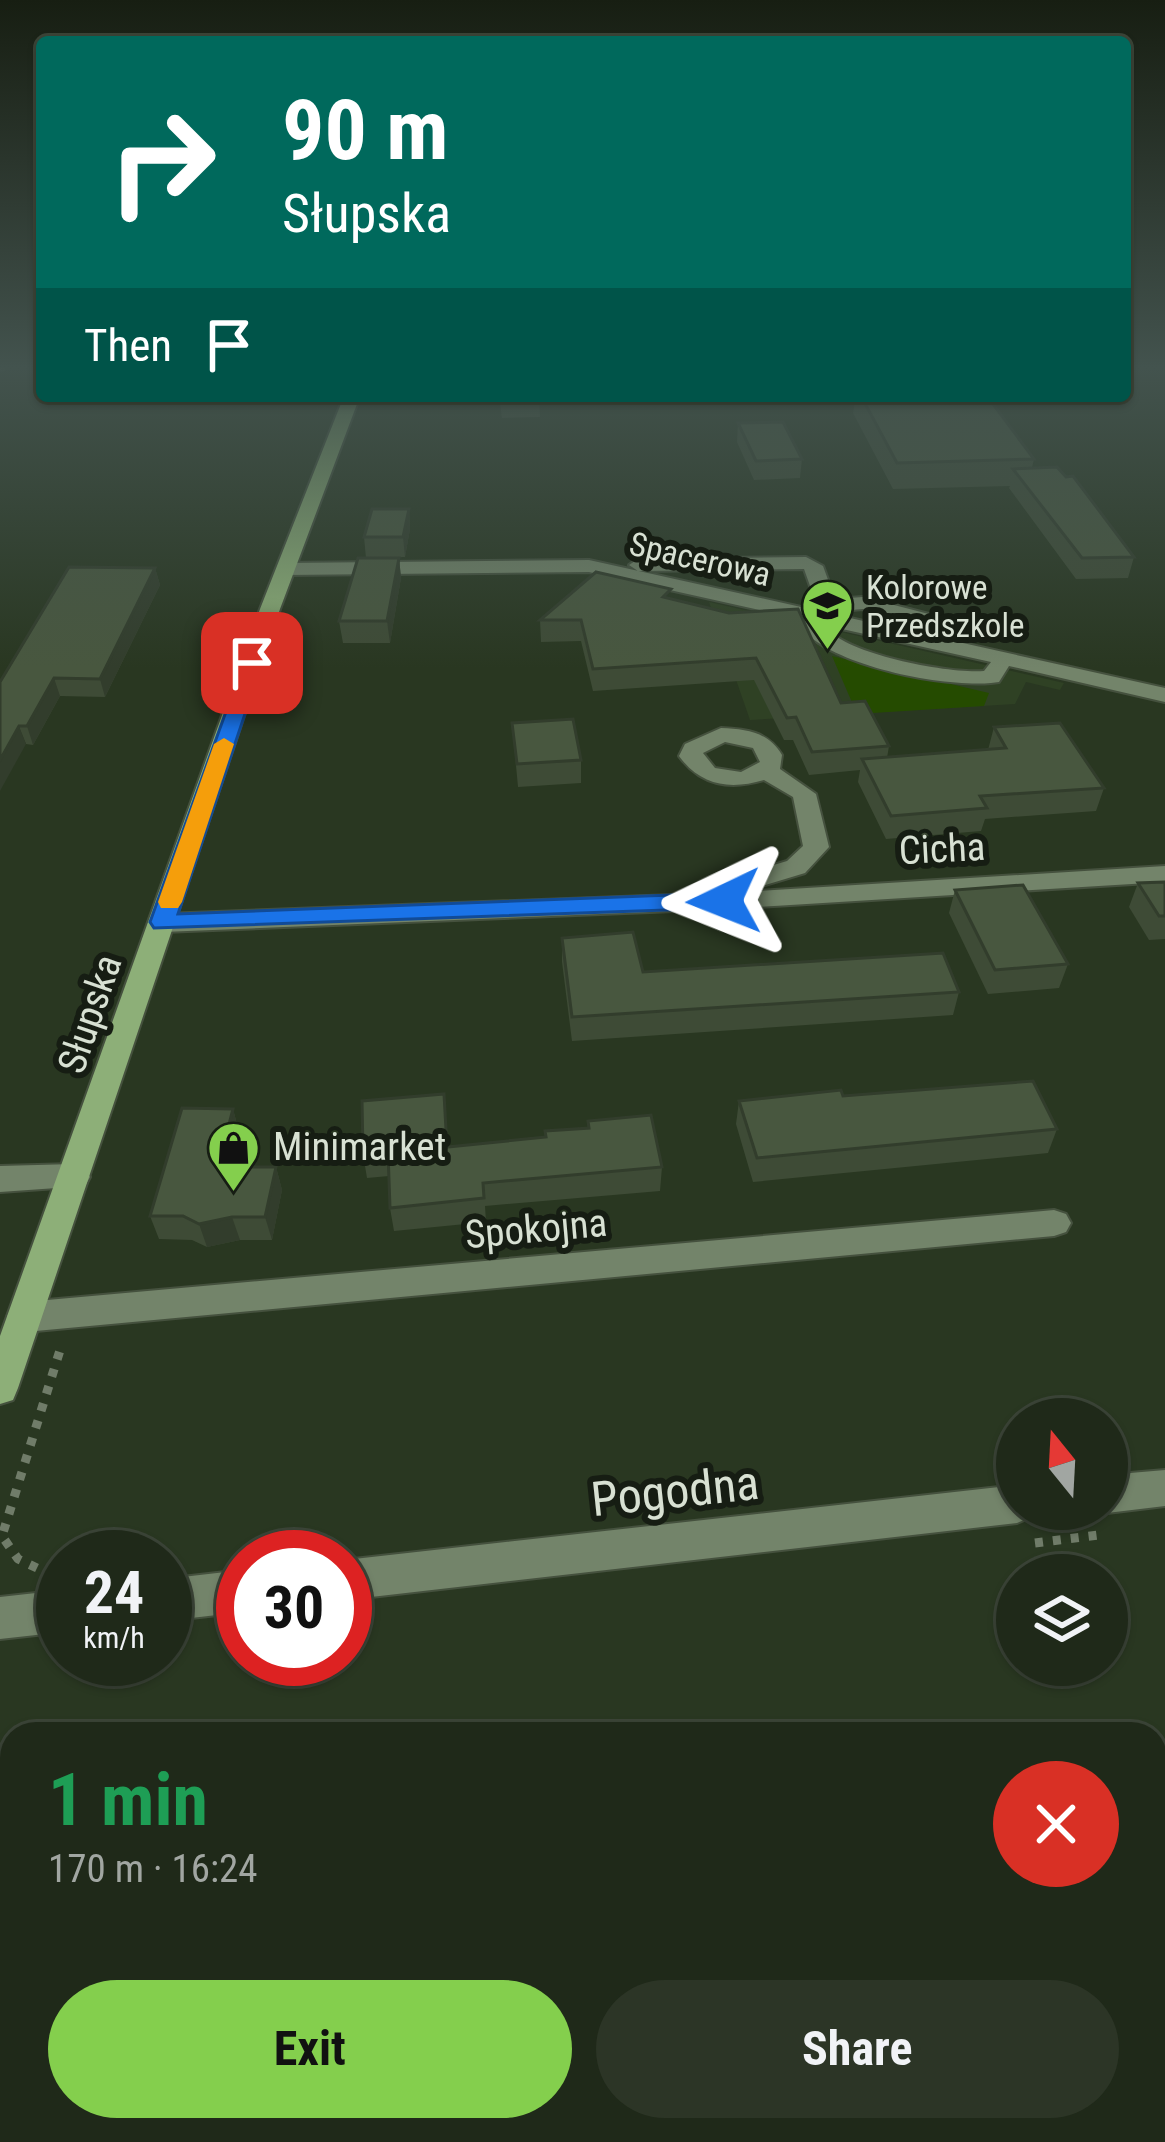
<!DOCTYPE html>
<html lang="en">
<head>
<meta charset="utf-8">
<style>
  :root { --surface:#1f2919; --page:#2c3526; --text:#f1f3f6; --muted:#a1a6a2; --line:#3c4538; --accent:#84cf4d }
  body { margin:0; font-family:"Roboto Condensed",sans-serif; background:var(--page); color:var(--text); height:100vh; display:flex; flex-direction:column; font-size:45px; white-space:nowrap }
  * { box-sizing:border-box; margin:0 }
  p { font-size:39px; color:var(--muted) }
  .icon { flex:none; width:66px; height:66px; fill:none; stroke:currentColor; stroke-width:2; stroke-linecap:round; stroke-linejoin:round }
  .map { position:relative; flex:1; overflow:hidden }
  .panel { position:absolute; left:0px; top:1722px; width:1167px; height:420px; display:flex; flex-direction:column; background:var(--surface); border-radius:36px 36px 0 0; box-shadow:0 3px 9px #0004,0 0 0 3px var(--line) }
  .panel>* { flex:none }
  .banner { position:absolute; left:36px; top:36px; width:1095px; height:366px; border-radius:12px; box-shadow:0 3px 9px #0004,0 0 0 3px var(--line); background:#00695c; color:#fff; overflow:hidden }
  .needle { width:78px; rotate:342deg }
  .tools { position:absolute; left:996px; top:1398px; display:grid; gap:24px }
  .tools a { display:grid; place-items:center; width:132px; height:132px; border-radius:50%; background:var(--surface); box-shadow:0 3px 9px #0004,0 0 0 3px var(--line); font-size:60px }
  .speed { position:absolute; left:36px; top:1530px; display:flex; gap:24px; font-size:60px; font-weight:700; text-align:center }
  .speed>* { display:grid; place-content:center; width:156px; height:156px; border-radius:50%; background:var(--surface); box-shadow:0 3px 9px #0004,0 0 0 3px var(--line); line-height:1 }
  .speed small { font-size:30px; font-weight:400 }
  .speed .limit { border:18px solid #d22; background:#fff; color:#111 }
  .pin { position:absolute; display:grid; place-items:center; width:102px; height:102px; color:#fff; margin:-51px; border-radius:24px; box-shadow:0 6px 18px #0006 }
  .me { position:absolute; width:132px; margin:-66px; rotate:268deg; stroke-linejoin:round; filter:drop-shadow(0 0 9px #0008) }
  .turn { display:flex; align-items:center; gap:42px; height:252px; padding:0 48px; font-size:54px }
  .turn .icon { width:156px; height:156px; stroke-width:2.5 }
  .turn b { display:block; font-size:84px; line-height:102px }
  .then { display:flex; align-items:center; height:114px; padding:0 48px; background:#0003; gap:24px; font-size:45px }
  .round { display:grid; place-items:center; flex:none; width:126px; height:126px; border-radius:63px; background:var(--page) }
  .headline { display:flex; align-items:center; justify-content:space-between; height:204px; padding:0 48px }
  h1 { font-size:72px; font-weight:700; line-height:90px; color:#1e9e55 }
  .primary-button { display:flex; gap:24px; margin-top:auto; padding:24px 48px }
  .primary-button a { flex:1; height:138px; border-radius:72px; background:var(--accent); color:#111; font-size:48px; font-weight:700; line-height:138px; text-align:center }
  .primary-button a+a { background:var(--page); color:var(--text) }
  .map>svg:first-child { display:block }
  .built { fill:#2f4124 }
  .green { fill:#254b00 }
  .lines { fill:none; stroke-linecap:round; stroke-linejoin:round }
  .minor-casing { stroke:#45513e; stroke-width:4 }
  .major-casing { stroke:#45513e; stroke-width:4 }
  .path { stroke:#707c69; stroke-width:9; stroke-dasharray:8 10; stroke-linecap:butt }
  .minor { fill:#73846a; fill-rule:evenodd }
  .major { fill:#8daf78; fill-rule:evenodd }
  .rail { stroke:#7e8977; stroke-width:4.5; stroke-dasharray:12 12; stroke-linecap:butt }
  .wall { fill:#3e4b36 }
  .shaded-wall { fill:#323d2c }
  .building { fill:#48573f; stroke:#323d2c; stroke-width:3 }
  .route { fill:#1a73e8; stroke:#114b97; stroke-width:3 }
  .slow { fill:#f59e0b }
  .labels { text-anchor:middle; dominant-baseline:central; stroke-width:12; stroke-linejoin:round; paint-order:stroke }
  .far-street-label { font-size:33px; fill:#d8e1d3; stroke:#161d13 }
  .far-poi-label { font-size:33px; fill:#d8e1d3; stroke:#161d13; text-anchor:start }
  .street-label { font-size:39px; fill:#d8e1d3; stroke:#161d13 }
  .poi-label { font-size:39px; fill:#d8e1d3; stroke:#161d13; text-anchor:start }
  .near-street-label { font-size:48px; fill:#d8e1d3; stroke:#161d13 }
</style>
</head>
<body>
<div class="map">
<svg width="1165" height="2142" viewBox="0 0 1165 2142">
  <rect width="100%" height="100%" fill="#293721"/>
  <path class="built" d="M709 602 1064 683 1060 690 1026 682 1015 704 750 720Z"/>
  <path class="green" d="M832 656 989 693 984 706 857 714Z"/>
  <g class="lines">
    <defs>
      <g id="minor">
        <path d="M806 557 823 566 835 599 863 597 983 628 973 634 863 609 839 611 841 616 1165 688V702L1009 666 999 682 991 683C942 687 837 667 803 630L805 620 589 572 285 575 276 569 285 563 589 560 819 611 804 569 638 571 629 565 638 559ZM824 625 991 662 984 671C949 674 842 654 824 625Z"/>
        <path d="M721 728C747 729 768 732 782 755L780 769 816 794 829 847 805 873 742 892 1165 866V882L724 909 163 932 150 923 163 914 727 893 720 886 724 880 787 861 803 846 793 797 764 780C730 790 701 786 679 756L685 744ZM725 742 753 748 760 762 741 772 715 768 703 753Z"/>
        <path d="M74 1164 85 1168 90 1177 85 1186 0 1192V1166Z"/>
        <path d="M1054 1210 1066 1214 1071 1223 1066 1232 1054 1236 25 1332 12 1328 7 1317 12 1306 25 1302Z"/>
        <path d="M1165 1470V1506L1107 1513 1098 1509H1107V1475Z"/>
        <path d="M1017 1485V1509H1035L1031 1517 1017 1523 345 1600V1560Z"/>
        <path d="M243 1570V1612L165 1621V1579Z"/>
        <path d="M63 1590V1632L0 1639V1597Z"/>
      </g>
      <path id="major" d="M344 396H360L280 609 18 1388 13 1400 0 1404V1336L260 609Z"/>
    </defs>
    <use href="#minor" class="minor-casing"/>
    <use href="#major" class="major-casing"/>
    <g class="path">
      <path d="M1035 1543 1098 1535"/>
      <path d="M37 1568 18 1559 2 1536 61 1347"/>
    </g>
    <use href="#minor" class="minor"/>
    <use href="#major" class="major"/>
    <path class="rail" d="M0 370 5 368"/>
  </g>
  <g class="wall">
    <path d="M499 396H539L540 417 502 418Z"/>
    <path d="M856 396H987L1034 459 1032 468 1134 557 1128 578 1076 579 1009 488 1010 486 893 489 853 413Z"/>
    <path d="M738 423 802 459 800 478 754 480 737 442Z"/>
    <path d="M409 509 410 529 405 557 366 558 364 537Z"/>
    <path d="M399 558 401 578 390 643H343L339 621Z"/>
    <path d="M155 568 160 585 105 697 60 696 33 745 26 744 0 682Z"/>
    <path d="M670 599 841 703 889 746 887 758 988 750 994 727 1104 788 1096 811 985 819 981 831 886 839 858 782 860 770 809 775 793 740H784L754 680 593 691 581 641 541 642 540 620Z"/>
    <path d="M512 723 581 760V783L518 787Z"/>
    <path d="M1165 882V939L1149 940 1129 907 1138 883Z"/>
    <path d="M955 890 1068 964 1059 988 988 994 949 913Z"/>
    <path d="M562 938 643 972 959 992 953 1015 572 1041 562 962Z"/>
    <path d="M843 1096 1057 1129 1048 1153 753 1182 736 1124 739 1101Z"/>
    <path d="M233 1109 239 1132 233 1159H247L249 1167H276L282 1190 272 1240H240L207 1247 192 1240 159 1239 150 1216Z"/>
    <path d="M448 1146 662 1167 660 1191 485 1206 486 1222 394 1231 390 1208 389 1176 367 1178 363 1154Z"/>
  </g>
  <g class="shaded-wall">
    <path d="M409 509 410 529 405 557 403 537Z"/>
    <path d="M399 558 401 578 390 643 387 621Z"/>
    <path d="M155 568 160 585 105 697 100 679Z"/>
    <path d="M54 678 60 696 33 745 27 726Z"/>
    <path d="M19 726 26 744 0 791V760Z"/>
    <path d="M233 1109 239 1132 227 1182 220 1159Z"/>
    <path d="M276 1167 282 1190 272 1240 265 1217Z"/>
    <path d="M232 1217 240 1240 207 1247 199 1224Z"/>
  </g>
  <g class="building">
    <path d="M501 396H539L540 398 502 400Z"/>
    <path d="M861 396H987L1034 459 897 463Z"/>
    <path d="M783 422 802 459 756 461 738 423Z"/>
    <path d="M1057 467 1066 477 1073 476 1134 557 1082 558 1013 469Z"/>
    <path d="M372 509H409L403 537H364Z"/>
    <path d="M358 558H399L387 621H339Z"/>
    <path d="M69 567 155 568 100 679 54 678 27 726H19L0 760V682Z"/>
    <path d="M596 572 671 589 663 597 729 613 798 609 841 703 865 701 889 746 812 752 796 717 787 718 756 658 593 669 581 620H540Z"/>
    <path d="M573 719 581 760 517 764 512 723Z"/>
    <path d="M1060 723 1104 788 980 796 987 808 891 816 862 759 1006 748 994 727Z"/>
    <path d="M1165 882V916H1159L1138 883Z"/>
    <path d="M1023 885 1068 964 995 970 955 890Z"/>
    <path d="M633 932 643 972 943 953 959 992 572 1017 562 938Z"/>
    <path d="M1033 1081 1057 1129 757 1158 739 1101 841 1090 843 1096Z"/>
    <path d="M444 1094 447 1147 546 1137 545 1131 589 1128 588 1121 651 1115 662 1167 483 1183 484 1198 390 1208 388 1152 363 1154 362 1101Z"/>
    <path d="M182 1108 233 1109 220 1159H247L246 1167H276L265 1217H232L199 1224 183 1216H150Z"/>
  </g>
  <linearGradient id="sky" x2="0" y2="1"><stop stop-color="#171e12"/><stop offset="0.55" stop-color="#43534e"/><stop offset="1" stop-color="#43534e" stop-opacity="0"/></linearGradient>
  <rect width="1165" height="668" fill="url(#sky)"/>
  <path class="route" d="M245 659 262 663 178 914 724 893 736 901 724 908 154 928 150 922Z"/>
  <path class="slow" d="M224 738 234 744 182 902 178 908H161L158 902 214 744Z"/>
  <defs>
    <symbol id="school-pin" viewBox="-11 -11 22 30"><path d="M0 17L-7.5 6A9.5 9.5 0 1 1 7.5 6Z" fill="#84cf4d" stroke="#161d13"/><path d="M0-5L7-2L0 1L-7-2ZM-4 1L0 2.5L4 1V4Q0 6-4 4Z" fill="#111"/></symbol>
    <symbol id="shop-pin" viewBox="-11 -11 22 30"><path d="M0 17L-7.5 6A9.5 9.5 0 1 1 7.5 6Z" fill="#84cf4d" stroke="#161d13"/><path d="M-5-2.5h2.3a2.7 3.5 0 0 1 5.4 0H5L5.5 6h-11ZM-1.5-2.5h3a1.5 2.3 0 0 0-3 0Z" fill="#111"/></symbol>
  </defs>
  <g fill-rule="evenodd">
    <use href="#school-pin" x="798" y="576" width="59" height="81"/>
    <use href="#shop-pin" x="204" y="1118" width="59" height="81"/>
  </g>
  <g class="labels">
    <g class="far-street-label">
      <text transform="translate(700 559) rotate(13)">Spacerowa</text>
    </g>
    <g class="far-poi-label">
      <text x="866" y="587">Kolorowe<tspan x="866" dy="38">Przedszkole</tspan></text>
    </g>
    <g class="street-label">
      <text transform="translate(942 849) rotate(-3)">Cicha</text>
      <text transform="translate(90 1014) rotate(-71)">Słupska</text>
      <text transform="translate(536 1229) rotate(-5)">Spokojna</text>
    </g>
    <g class="poi-label">
      <text x="273" y="1147">Minimarket</text>
    </g>
    <g class="near-street-label">
      <text transform="translate(675 1491) rotate(-6)">Pogodna</text>
    </g>
  </g>
</svg>
<div class="tools">
<a><svg class="needle" viewBox="-14 -14 28 28"><path d="M0-13l5 13h-10z" fill="#e53935"/><path d="M0 13l5-13h-10z" fill="#a1a6a2"/></svg></a>
<a><svg class="icon" aria-label="layers" viewBox="0 0 24 24"><path d="M12 4l9 5-9 5-9-5zM3 14l9 5 9-5"/></svg></a>
</div>
<div class="speed"><div>24<small>km/h</small></div><div class="limit">30</div></div>
<div class="pin" style="left:252px;top:663px;background:#d93025"><svg class="icon" aria-label="arrive" viewBox="0 0 24 24"><path d="M6 21V4h12l-3 4 3 4H6"/></svg></div>
<svg class="me" style="left:724px;top:901px" viewBox="-20 -20 40 40"><path d="M0-17L14 15 0 8-14 15z" fill="#1a73e8" stroke="#fff" stroke-width="4"/></svg>
<div class="banner">
<div class="turn"><svg class="icon" aria-label="right" viewBox="0 0 24 24"><path d="M7 20v-9h11M14 6l5 5-5 5"/></svg><div><b>90 m</b>Słupska</div></div>
<div class="then">Then<svg class="icon" aria-label="arrive" viewBox="0 0 24 24"><path d="M6 21V4h12l-3 4 3 4H6"/></svg></div>
</div>
<section class="panel">
<div class="headline"><div><h1>1 min</h1><p>170 m · 16:24</p></div><a class="round" style="background:#d93025;color:#fff"><svg class="icon" aria-label="close" viewBox="0 0 24 24"><path d="M6 6l12 12M18 6L6 18"/></svg></a></div>
<div class="primary-button"><a>Exit</a><a>Share</a></div>
</section>
</div>
</body>
</html>
